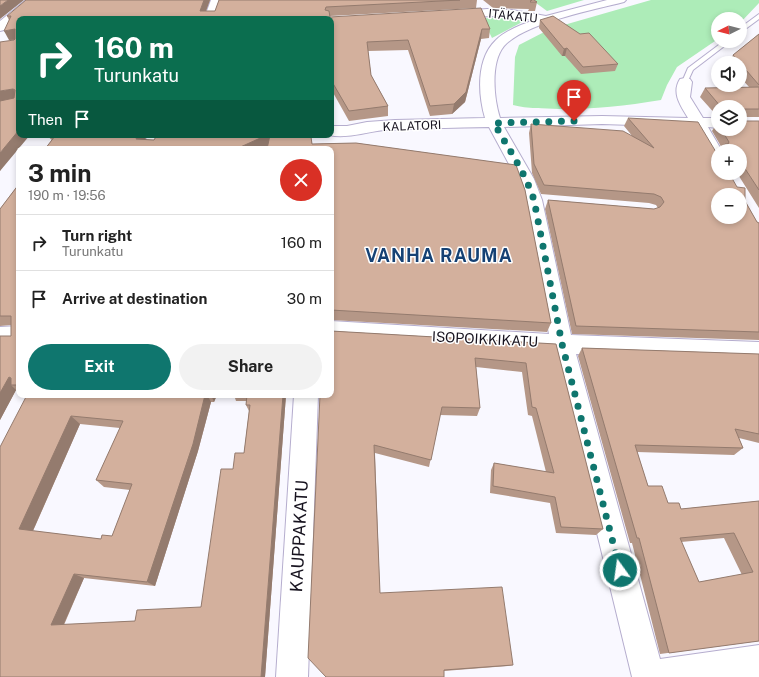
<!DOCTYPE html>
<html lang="en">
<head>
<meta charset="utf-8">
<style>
  :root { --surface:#fff; --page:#f2f2f2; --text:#222; --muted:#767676; --line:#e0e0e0; --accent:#0f766e }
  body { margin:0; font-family:"Public Sans",sans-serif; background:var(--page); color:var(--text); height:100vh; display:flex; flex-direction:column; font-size:15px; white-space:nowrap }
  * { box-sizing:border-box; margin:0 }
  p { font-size:13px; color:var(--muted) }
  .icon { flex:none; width:22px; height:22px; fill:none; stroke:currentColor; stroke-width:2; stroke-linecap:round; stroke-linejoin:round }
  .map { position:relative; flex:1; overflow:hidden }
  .details { position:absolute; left:16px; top:146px; width:318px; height:252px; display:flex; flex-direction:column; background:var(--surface); border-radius:8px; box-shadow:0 2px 6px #0003 }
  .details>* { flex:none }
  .banner { position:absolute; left:16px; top:16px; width:318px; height:122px; border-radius:8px; box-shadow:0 2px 6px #0003; background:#0b6e4f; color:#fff; overflow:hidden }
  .needle { width:26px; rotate:264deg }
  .tools { position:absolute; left:711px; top:12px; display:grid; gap:8px }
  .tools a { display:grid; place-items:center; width:36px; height:36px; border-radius:50%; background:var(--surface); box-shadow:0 2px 6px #0003; font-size:20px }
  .pin { position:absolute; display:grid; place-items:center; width:34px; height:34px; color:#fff; margin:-41px -17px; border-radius:50% 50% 50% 0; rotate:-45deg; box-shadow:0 0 4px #0007 }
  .pin .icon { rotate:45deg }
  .me { position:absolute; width:44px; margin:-22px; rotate:346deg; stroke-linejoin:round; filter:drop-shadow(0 0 3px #0008) }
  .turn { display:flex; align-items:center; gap:14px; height:84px; padding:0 12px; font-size:18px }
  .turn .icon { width:52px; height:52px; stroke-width:2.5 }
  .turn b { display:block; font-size:28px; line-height:34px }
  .then { display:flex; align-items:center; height:38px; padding:0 12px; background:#0003; gap:8px; font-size:15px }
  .round { display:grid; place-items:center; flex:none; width:42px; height:42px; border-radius:21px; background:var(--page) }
  .head { display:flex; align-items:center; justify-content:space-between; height:68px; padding:0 12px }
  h1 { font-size:24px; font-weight:700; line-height:30px }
  .primary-button { display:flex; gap:8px; margin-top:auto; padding:8px 12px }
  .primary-button a { flex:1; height:46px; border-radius:24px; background:var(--accent); color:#fff; font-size:16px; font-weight:700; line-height:46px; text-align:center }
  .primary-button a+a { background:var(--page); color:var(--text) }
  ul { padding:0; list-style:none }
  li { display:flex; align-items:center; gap:12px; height:56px; padding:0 12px; border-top:1px solid var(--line) }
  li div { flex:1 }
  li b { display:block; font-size:15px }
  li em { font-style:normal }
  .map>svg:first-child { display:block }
  .green { fill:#adecb8 }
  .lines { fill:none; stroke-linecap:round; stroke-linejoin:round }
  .lane-casing { stroke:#b5adce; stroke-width:2 }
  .street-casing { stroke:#b5adce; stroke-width:2 }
  .lane { fill:#fff; fill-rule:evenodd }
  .street { fill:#fff; fill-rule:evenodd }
  .wall { fill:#b59787; fill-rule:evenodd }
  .shaded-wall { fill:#947b6e }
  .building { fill:#d3b09d; stroke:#947b6e; fill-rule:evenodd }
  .route { stroke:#0f766e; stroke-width:7; stroke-dasharray:0 12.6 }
  .labels { text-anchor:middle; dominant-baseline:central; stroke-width:3; stroke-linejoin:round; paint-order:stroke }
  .far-street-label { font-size:12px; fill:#17131f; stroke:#fff }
  .street-label { font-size:14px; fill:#17131f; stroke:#fff }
  .near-street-label { font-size:17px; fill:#17131f; stroke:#fff }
  .district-label { font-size:18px; font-weight:bold; letter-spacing:1px; fill:#154174; stroke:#fff }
</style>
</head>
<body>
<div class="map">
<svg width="759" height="677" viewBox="0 0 759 677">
  <rect width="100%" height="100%" fill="#f9f8ff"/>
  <g class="green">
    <path d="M532 0H584L547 11Z"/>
    <path d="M651 0H759V3L740 23V19H718V39L677 67 667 85 661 100C625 106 596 109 559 109 543 108 528 109 513 105L515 57 519 45 550 29Z"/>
    <path d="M518 17 528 19 492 38 482 18Z"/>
  </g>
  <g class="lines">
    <defs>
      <g id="lane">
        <path d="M759 14V19L740 33V28Z"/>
        <path d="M724 41H731L693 70 687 83H683L682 82 688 68Z"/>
      </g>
      <g id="street">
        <path d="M26 0H39L4 30 0 31V21Z"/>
        <path d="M211 0H223L216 19H204Z"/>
        <path d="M607 0H626L624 2C593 10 525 23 504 46 490 63 494 99 500 118L602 116 688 118C681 106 671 93 680 79L685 78 690 79 692 82 690 97 703 118H718V128L708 127 722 151H718V162L712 160 693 127 602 124 504 127 534 179 542 200 571 335 759 342V360L576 354 660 659 759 645V677H632L553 352 331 339V321L549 334 524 200 517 179 489 127C454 128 419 128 384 130 366 132 346 139 329 135H331V126H347L367 122 395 120 485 118C478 94 476 59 496 40 506 30 521 25 534 20L500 16 452 17 448 16 446 14 448 12 487 9 512 10 546 16Z"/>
        <path d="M148 135H164L158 149H142Z"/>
        <path d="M19 326V344L0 345V327Z"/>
        <path d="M294 395H318L308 677H276Z"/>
      </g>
    </defs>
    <use href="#lane" class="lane-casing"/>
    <use href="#street" class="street-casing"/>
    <use href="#lane" class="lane"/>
    <use href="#street" class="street"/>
  </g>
  <g class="wall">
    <path d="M210 0 206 11H215L219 0H477L476 8 330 16V17L490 29 489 38 481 39 465 102 452 114 430 116 408 50 368 51 371 75 388 106V116L349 121 331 89V19H19V135L0 171 14 40H9V20L7 16Z"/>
    <path d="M483 0H534L537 2 535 11H528L529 9 493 8Z"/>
    <path d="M540 20 618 64 615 71 581 74 565 56H562L539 28Z"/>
    <path d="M759 34V117H744V121H759V208L737 173H740V151H720L722 148 712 131 717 123H718V129H740V107H718V117L717 116 700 97 705 88 749 87 740 77V63H728L733 55Z"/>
    <path d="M628 118 716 152 718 173 745 201 757 222 759 223V340L572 334 545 209 548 200 654 209 658 208 656 205 649 203 541 194 532 173 529 133 531 124 633 137 624 126Z"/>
    <path d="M46 135H147L145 140H154L157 135H296L311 137 312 144 356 143 516 165 525 190 551 323 547 332 331 320V149H267L268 146 260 149H45L52 140Z"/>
    <path d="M19 184V392L16 390 0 420V336H11V325L0 326V209Z"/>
    <path d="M331 331 556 344 603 529 596 535 556 533 550 503 490 493 491 470 494 463 546 472 532 416 528 415 522 372 476 367 480 408 477 416 440 415 429 467 375 453 380 593 513 665 508 666 444 671 326 677Z"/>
    <path d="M582 348 759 354V443L739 438 743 448 734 455 637 452 648 486 668 503 681 509 759 501V641L660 654 632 543H630L578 356ZM724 538 742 575 699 582 681 542Z"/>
    <path d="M27 395H217L214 402H211L198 451 155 586 84 578 64 625 135 621 201 607 233 469 244 453 249 411 246 405 247 401H236L234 395H286L265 677H0ZM80 424 120 428 96 480 104 487 130 490 112 536 101 539 33 531Z"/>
  </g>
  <g class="shaded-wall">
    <path d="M8 0H24L0 19V6Z"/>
    <path d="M204 0H210L203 19 200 11Z"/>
    <path d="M15 29 19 39 9 40 4 31Z"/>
    <path d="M482 29 481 39 465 102 452 114 454 104Z"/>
    <path d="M567 48 565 56H562L564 49Z"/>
    <path d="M13 89 19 99 0 102V91Z"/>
    <path d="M19 130V135H30L0 171V153Z"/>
    <path d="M138 135H147L141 149 136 139Z"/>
    <path d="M267 135H270L272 144 260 149H236Z"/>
    <path d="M9 377 18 385H11L16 390 0 420V393Z"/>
    <path d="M205 395H207L211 402 198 451 155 586 147 582Z"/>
    <path d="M211 395H217L214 402Z"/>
    <path d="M283 395H286L265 677H261Z"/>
    <path d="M71 416 80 424 31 535 19 529Z"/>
    <path d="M74 574 84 578 62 628 51 625Z"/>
  </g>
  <g class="building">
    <path d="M0 0H8L0 6Z"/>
    <path d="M26 0H204L200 11H215L219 0H460L326 7 325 10 329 11 330 17 481 8 490 29H482L466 92 454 104 430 106 408 40 367 42 371 75 388 106 349 111 331 80V19H19V130L0 153V101L14 98 15 90 13 89 0 91V42L14 40 15 39V29L4 31 11 16H7Z"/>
    <path d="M530 0H534L537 2H530L532 0Z"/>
    <path d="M553 16 580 34 589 33 618 64 583 67 567 48 564 49 540 20Z"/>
    <path d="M759 34V85L733 55Z"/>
    <path d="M759 87V109H744V121H759V190L742 164H740V151H724L725 144H728L729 142 721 129H740V107H721L705 88Z"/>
    <path d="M628 118 698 122 716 152 718 153V173H729L737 187 745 188V201L757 222 759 223V332L576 326 548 200 654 209 660 207 664 202 661 197 654 194 544 185 534 164 531 124 623 131 654 148ZM718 195H740V217H718Z"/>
    <path d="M53 135H138L136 139 154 140 157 135H267L236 149H45L55 136Z"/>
    <path d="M270 135H296L311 137 312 144 356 143 516 165 525 190 551 323 331 310V149H267Z"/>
    <path d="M19 184V385H11V378L9 377 0 393V336H11V316H0V209Z"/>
    <path d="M331 331 556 344 603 529 561 527 555 497 493 486 494 463 554 473 536 408 532 407 526 363 475 358 480 408 442 407 431 460 374 445 380 593 502 587 513 665 444 670V677H326L308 658 320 395H331Z"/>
    <path d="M582 348 759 354V434L735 429 743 448 635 445 648 486H662L668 503H679L681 509 759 501V641L669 653 639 538H637ZM734 533 753 572 699 582 680 538Z"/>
    <path d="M27 395H205L193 444 147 582 74 574 51 625 135 621 137 610 201 607 221 469H233L235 453H244L250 405H246L247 395H283L261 677H0V447ZM71 416 123 421 96 480 132 484 112 536 102 535 101 539 19 529Z"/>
  </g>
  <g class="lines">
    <path class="route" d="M574 121 494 123C508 148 525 172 534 200L562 344 620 570"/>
  </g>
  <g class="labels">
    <g class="far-street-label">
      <text transform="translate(513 16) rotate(6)">ITÄKATU</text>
      <text transform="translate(412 126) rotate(-2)">KALATORI</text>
    </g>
    <g class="street-label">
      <text transform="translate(485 339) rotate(3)">ISOPOIKKIKATU</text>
    </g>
    <g class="near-street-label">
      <text transform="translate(299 536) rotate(-87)">KAUPPAKATU</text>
    </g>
    <g class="district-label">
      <text x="439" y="255">VANHA RAUMA</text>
    </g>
  </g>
</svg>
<div class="tools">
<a><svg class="needle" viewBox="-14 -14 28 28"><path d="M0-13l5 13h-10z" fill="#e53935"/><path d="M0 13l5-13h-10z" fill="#767676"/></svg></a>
<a><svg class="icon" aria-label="sound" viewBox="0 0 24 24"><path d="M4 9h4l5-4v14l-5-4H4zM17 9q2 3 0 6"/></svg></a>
<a><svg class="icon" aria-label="layers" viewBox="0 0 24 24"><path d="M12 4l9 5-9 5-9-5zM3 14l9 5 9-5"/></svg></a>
<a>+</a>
<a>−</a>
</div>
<div class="pin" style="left:574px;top:121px;background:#d93025"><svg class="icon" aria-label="arrive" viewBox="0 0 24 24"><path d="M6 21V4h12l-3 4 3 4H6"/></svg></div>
<svg class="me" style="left:620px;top:570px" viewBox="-20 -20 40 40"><circle r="17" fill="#0f766e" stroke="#fff" stroke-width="3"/><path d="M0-11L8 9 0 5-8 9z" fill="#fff"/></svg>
<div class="banner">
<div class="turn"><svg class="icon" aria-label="right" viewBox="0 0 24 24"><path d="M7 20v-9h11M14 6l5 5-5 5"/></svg><div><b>160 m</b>Turunkatu</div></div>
<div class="then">Then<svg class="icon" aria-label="arrive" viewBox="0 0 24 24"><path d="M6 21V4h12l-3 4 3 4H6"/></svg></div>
</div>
<section class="details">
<div class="head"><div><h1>3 min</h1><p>190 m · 19:56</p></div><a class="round" style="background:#d93025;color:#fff"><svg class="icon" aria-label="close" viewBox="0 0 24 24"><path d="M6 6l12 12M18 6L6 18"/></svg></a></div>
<ul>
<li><svg class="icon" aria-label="right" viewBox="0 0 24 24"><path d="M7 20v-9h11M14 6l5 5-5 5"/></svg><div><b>Turn right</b><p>Turunkatu</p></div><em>160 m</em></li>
<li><svg class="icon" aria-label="arrive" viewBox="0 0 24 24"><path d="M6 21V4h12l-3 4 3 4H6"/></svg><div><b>Arrive at destination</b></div><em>30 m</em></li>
</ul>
<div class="primary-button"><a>Exit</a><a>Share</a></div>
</section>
</div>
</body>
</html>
